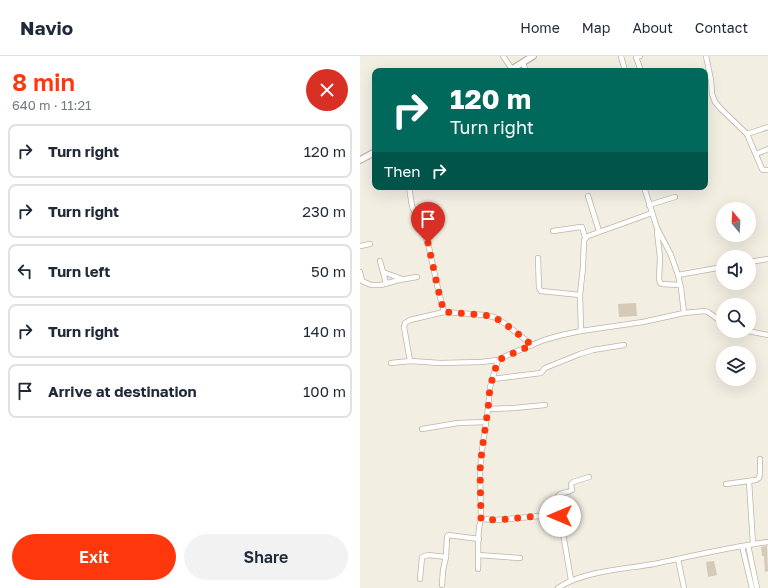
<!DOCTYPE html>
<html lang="en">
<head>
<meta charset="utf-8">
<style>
  :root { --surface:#fff; --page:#f2f2f3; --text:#1f2937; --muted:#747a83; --line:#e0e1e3; --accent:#ff370d }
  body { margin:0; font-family:"Golos Text",sans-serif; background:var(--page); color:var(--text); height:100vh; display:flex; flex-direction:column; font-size:15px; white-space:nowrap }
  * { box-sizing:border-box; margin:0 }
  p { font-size:13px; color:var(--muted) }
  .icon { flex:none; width:22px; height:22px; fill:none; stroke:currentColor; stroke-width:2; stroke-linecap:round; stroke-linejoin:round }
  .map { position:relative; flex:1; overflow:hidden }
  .details { display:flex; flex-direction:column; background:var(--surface); width:360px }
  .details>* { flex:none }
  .hud { position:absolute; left:12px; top:12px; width:336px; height:122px; border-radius:8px; box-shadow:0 4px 16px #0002; background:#00695c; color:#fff; overflow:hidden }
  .needle { width:26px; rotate:342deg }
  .tools { position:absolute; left:356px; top:146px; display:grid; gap:8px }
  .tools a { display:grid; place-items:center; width:40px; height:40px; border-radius:50%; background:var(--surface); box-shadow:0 4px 16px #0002; font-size:20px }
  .pin { position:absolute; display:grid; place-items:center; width:34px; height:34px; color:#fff; margin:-41px -17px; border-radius:50% 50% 50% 0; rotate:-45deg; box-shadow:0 0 4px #0007 }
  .pin .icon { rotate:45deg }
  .me { position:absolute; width:44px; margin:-22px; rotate:270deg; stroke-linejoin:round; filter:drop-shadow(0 0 3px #0008) }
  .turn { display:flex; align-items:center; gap:14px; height:84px; padding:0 12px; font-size:18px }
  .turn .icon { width:52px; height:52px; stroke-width:2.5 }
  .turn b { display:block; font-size:28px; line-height:34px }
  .then { display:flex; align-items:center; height:38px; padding:0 12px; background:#0003; gap:8px; font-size:15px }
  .round { display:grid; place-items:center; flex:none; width:42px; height:42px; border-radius:21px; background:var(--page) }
  .summary { display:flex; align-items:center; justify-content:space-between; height:68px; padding:0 12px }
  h1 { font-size:24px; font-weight:600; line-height:30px; color:var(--accent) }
  .primary-button { display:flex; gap:8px; margin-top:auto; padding:8px 12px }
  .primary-button a { flex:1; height:46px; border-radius:24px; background:var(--accent); color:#fff; font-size:16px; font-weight:600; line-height:46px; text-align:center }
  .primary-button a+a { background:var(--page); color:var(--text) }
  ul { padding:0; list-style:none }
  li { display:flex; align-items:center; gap:12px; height:54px; margin:0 8px 6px; padding:0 4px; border:2px solid var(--line); border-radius:8px }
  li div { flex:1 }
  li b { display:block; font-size:15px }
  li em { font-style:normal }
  header { display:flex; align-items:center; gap:24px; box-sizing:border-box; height:56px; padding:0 20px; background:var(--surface); border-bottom:1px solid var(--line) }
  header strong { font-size:19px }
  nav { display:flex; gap:22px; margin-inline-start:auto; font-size:14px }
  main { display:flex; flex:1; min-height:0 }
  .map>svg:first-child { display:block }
  .building { fill:#d4cab7 }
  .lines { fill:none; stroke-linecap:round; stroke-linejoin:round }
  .minor-casing { stroke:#beb6a5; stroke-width:6 }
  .tertiary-casing { stroke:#beb6a5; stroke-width:8 }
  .minor { stroke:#fff; stroke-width:4.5 }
  .tertiary { stroke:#fff; stroke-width:5.5 }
  .route { stroke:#ff370d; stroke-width:7; stroke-dasharray:0 12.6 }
</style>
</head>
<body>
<header>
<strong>Navio</strong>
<nav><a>Home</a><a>Map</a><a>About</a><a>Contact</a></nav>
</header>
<main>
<section class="details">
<div class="summary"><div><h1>8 min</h1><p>640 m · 11:21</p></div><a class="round" style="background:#d93025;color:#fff"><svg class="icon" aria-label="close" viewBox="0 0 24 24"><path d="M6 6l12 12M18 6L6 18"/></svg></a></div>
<ul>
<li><svg class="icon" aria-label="right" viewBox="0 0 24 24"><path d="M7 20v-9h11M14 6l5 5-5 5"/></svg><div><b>Turn right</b></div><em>120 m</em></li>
<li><svg class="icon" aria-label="right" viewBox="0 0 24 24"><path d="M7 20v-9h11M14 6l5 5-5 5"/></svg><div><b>Turn right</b></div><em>230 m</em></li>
<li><svg class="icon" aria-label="left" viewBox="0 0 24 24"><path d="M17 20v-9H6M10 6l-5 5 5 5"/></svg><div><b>Turn left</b></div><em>50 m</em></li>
<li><svg class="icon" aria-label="right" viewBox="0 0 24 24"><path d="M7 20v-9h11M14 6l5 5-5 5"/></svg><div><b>Turn right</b></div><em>140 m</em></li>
<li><svg class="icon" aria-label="arrive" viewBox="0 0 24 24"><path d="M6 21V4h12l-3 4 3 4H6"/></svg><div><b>Arrive at destination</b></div><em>100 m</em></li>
</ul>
<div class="primary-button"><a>Exit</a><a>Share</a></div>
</section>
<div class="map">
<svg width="408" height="532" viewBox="0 0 408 532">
  <rect width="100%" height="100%" fill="#f2eee2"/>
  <g class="building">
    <path d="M276 247 277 260 259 261 258 248Z"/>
    <path d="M407 490 408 515 405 516 404 500H402L401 491Z"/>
    <path d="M354 505 357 519 348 521 346 506Z"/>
  </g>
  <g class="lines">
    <defs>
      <g id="minor">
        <path d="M143 0 152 13"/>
        <path d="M261 0 265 15"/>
        <path d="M280 0 276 1 281 15"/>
        <path d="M346 0 351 24 352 38 355 46 361 53 387 78 402 113 403 114H408"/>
        <path d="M163 7 166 15"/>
        <path d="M387 78 408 71"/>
        <path d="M396 98 408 93"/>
        <path d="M49 131 52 150 68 187 78 233 84 256 124 259 134 261 144 267 172 289"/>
        <path d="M284 131 297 172 311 199 318 219 321 232 324 257"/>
        <path d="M228 140 239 175"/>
        <path d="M289 149 315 141"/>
        <path d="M193 175 221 171H222L225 181"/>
        <path d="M297 176 300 201 299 223 300 227 302 228 320 229"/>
        <path d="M0 190 10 188"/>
        <path d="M178 202 179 232 181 235 220 239"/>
        <path d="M20 205 26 227"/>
        <path d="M389 206 408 203"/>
        <path d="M0 216 2 225 11 229H21L39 224 57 221"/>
        <path d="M23 216 42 223"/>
        <path d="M318 219 363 211"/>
        <path d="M221 275 220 239 223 211 224 184 228 180 292 157"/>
        <path d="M388 275 408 279"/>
        <path d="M138 304 130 331 128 353 122 394 120 414 121 463 136 464 190 459 200 460 211 524"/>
        <path d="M50 305 44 271 45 267 50 264 84 256"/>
        <path d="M31 307 50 305 80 307 121 306 138 304 150 298 184 284 202 279 221 275 283 266 324 257 345 255 348 256 363 267"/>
        <path d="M133 323 181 317 185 312 220 298 233 294 264 289"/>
        <path d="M128 353 154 352 185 349"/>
        <path d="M62 373 98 367 126 366"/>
        <path d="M389 425 393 488"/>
        <path d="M366 428 396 424 399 422 400 418V403"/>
        <path d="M200 460C199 452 192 440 203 437 207 436 209 436 212 434L211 428 213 426 229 421"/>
        <path d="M388 489 397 532"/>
        <path d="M382 490 392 532"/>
        <path d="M118 499 160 502"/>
        <path d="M318 503 324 532"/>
        <path d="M118 513C119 497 116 479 121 463"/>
        <path d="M60 523 62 501 68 499 86 501"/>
        <path d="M82 529 83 514 86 501 87 481 88 479 119 483"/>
        <path d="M198 532C222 515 266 513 294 508 332 500 370 491 408 486"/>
      </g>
      <g id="tertiary">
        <path d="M149 15 173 0"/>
        <path d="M0 104 15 96"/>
      </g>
    </defs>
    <use href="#minor" class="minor-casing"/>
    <use href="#tertiary" class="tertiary-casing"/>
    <use href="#minor" class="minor"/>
    <use href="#tertiary" class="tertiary"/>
  </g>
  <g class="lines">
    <path class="route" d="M68 187 78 233 84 256 124 259 134 261 144 267 172 289 138 304 130 331 128 353 122 394 120 414 121 463 136 464 190 459 200 460"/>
  </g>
</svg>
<div class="tools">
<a><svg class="needle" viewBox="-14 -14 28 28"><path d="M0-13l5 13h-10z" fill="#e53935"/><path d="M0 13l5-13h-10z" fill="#747a83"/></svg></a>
<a><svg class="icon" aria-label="sound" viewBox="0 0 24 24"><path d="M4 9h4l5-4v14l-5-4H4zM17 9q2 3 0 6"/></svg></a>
<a><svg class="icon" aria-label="search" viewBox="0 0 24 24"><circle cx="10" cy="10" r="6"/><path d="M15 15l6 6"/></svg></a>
<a><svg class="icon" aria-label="layers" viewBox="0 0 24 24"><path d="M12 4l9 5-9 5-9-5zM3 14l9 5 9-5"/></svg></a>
</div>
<div class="pin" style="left:68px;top:187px;background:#d93025"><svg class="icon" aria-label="arrive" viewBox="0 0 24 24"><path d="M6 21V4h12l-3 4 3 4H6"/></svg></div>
<svg class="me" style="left:200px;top:460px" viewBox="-20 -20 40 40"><circle r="19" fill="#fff"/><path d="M0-13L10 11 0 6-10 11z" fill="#ff370d"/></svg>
<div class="hud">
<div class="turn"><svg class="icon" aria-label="right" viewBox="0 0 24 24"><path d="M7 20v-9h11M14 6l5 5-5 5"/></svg><div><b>120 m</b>Turn right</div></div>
<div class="then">Then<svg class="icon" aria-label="right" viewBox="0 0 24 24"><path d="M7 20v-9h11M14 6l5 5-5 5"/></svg></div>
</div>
</div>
</main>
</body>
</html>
